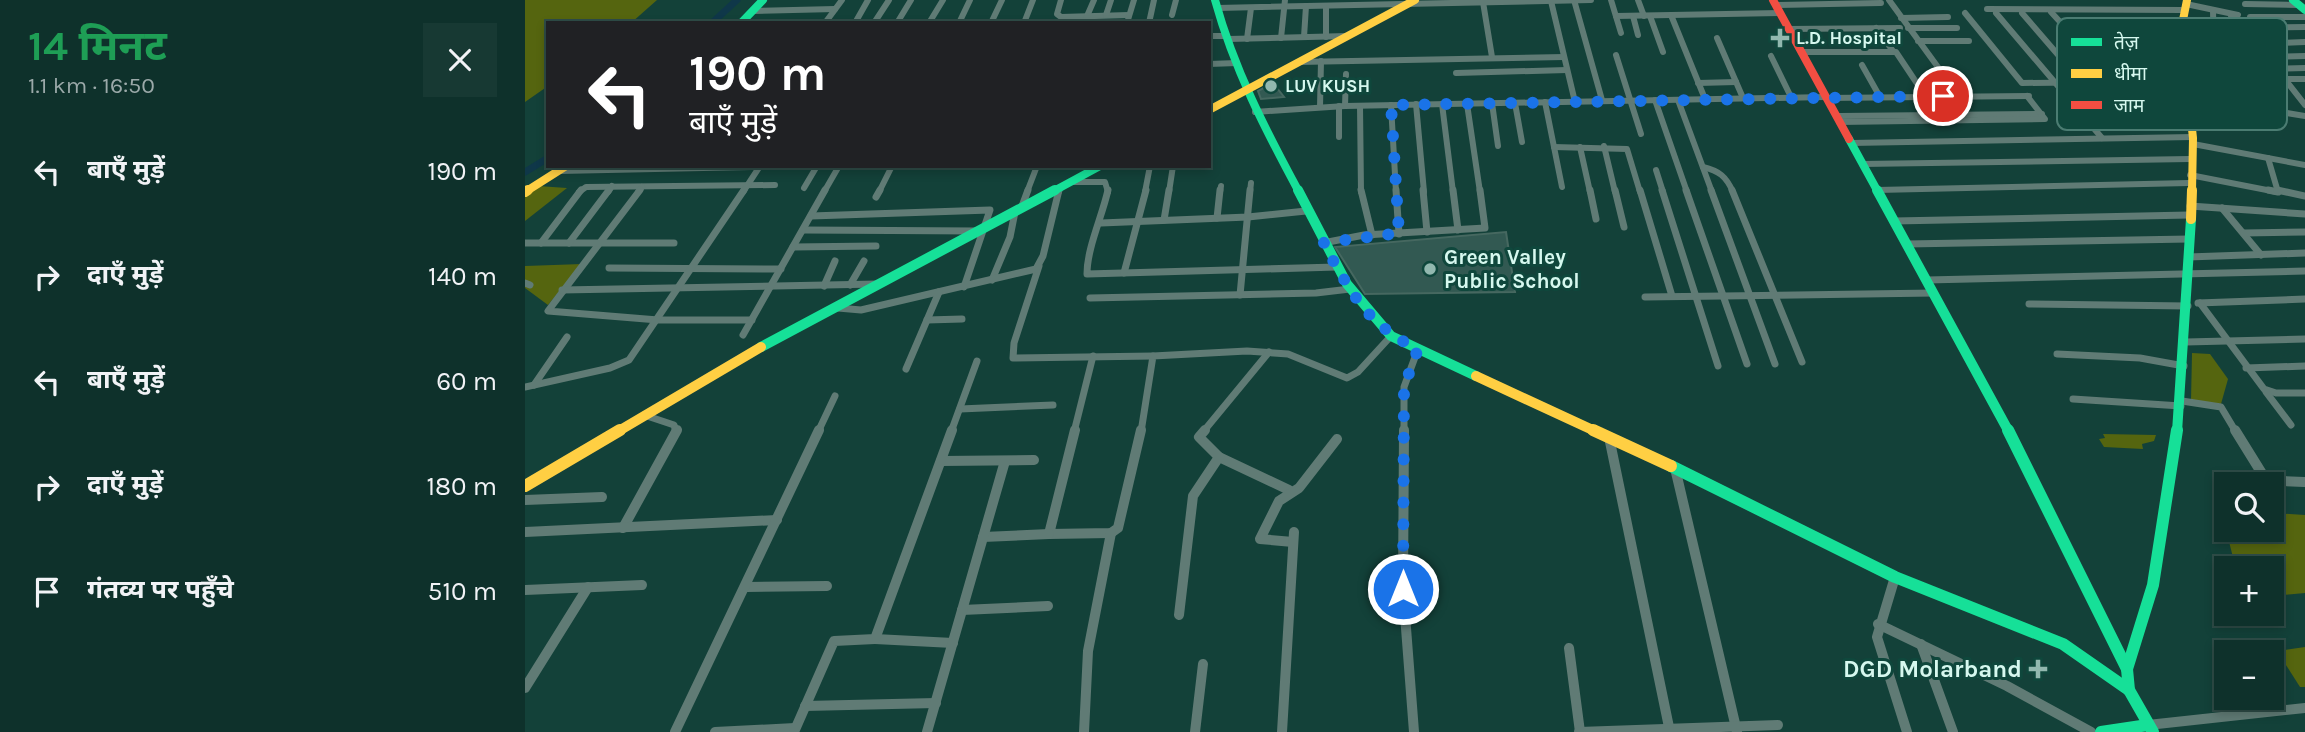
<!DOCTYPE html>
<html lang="hi">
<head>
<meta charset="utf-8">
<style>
  :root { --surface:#0e312b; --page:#173933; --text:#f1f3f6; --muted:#9ba9a9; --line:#2e4c47 }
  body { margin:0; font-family:Karla,"Noto Sans Devanagari",sans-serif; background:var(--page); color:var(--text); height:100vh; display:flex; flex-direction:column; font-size:26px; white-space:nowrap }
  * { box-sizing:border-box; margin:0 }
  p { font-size:23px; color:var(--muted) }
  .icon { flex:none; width:38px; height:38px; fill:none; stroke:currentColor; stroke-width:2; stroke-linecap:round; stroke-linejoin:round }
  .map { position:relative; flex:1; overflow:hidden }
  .side { display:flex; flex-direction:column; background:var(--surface); width:525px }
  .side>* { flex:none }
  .guide { position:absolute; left:21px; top:21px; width:665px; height:147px; border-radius:0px; box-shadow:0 4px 10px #0003,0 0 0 2px var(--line); background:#202124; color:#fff; overflow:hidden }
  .controls { position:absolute; left:1689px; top:472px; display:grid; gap:14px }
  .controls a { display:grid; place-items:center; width:70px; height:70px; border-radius:0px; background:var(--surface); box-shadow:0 4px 10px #0003,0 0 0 2px var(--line); font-size:35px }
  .pin { position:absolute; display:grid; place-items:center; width:60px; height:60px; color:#fff; margin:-30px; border:4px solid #fff; border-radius:50%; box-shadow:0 2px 7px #0007 }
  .me { position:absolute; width:77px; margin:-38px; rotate:0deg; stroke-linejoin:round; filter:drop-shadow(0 0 5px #0008) }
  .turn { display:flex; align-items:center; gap:24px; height:147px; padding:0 28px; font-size:32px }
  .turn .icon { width:91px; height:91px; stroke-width:2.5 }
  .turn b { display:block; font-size:49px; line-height:60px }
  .round { display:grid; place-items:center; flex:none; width:74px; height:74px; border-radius:0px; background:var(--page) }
  .overview { display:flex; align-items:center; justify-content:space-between; height:119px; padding:0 28px }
  h1 { font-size:42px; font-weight:700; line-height:52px; color:#1e9e55 }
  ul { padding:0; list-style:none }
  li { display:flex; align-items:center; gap:21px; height:105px; padding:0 28px }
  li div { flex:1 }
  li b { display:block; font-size:26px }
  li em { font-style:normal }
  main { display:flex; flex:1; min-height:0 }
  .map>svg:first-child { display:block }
  .green { fill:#55650f }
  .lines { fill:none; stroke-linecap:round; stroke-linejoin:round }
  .canal { stroke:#0f3749; stroke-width:7 }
  .building { fill:#325952; stroke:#466860; stroke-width:2 }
  .street-far2 { stroke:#607b75; stroke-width:6 }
  .street-far1 { stroke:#607b75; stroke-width:7 }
  .street { stroke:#607b75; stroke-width:10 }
  .fast-far2 { stroke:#16e098; stroke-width:8 }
  .fast-far1 { stroke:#16e098; stroke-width:10 }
  .fast { stroke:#16e098; stroke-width:12 }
  .slow-far2 { stroke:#ffcf43; stroke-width:8 }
  .slow-far1 { stroke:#ffcf43; stroke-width:10 }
  .slow { stroke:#ffcf43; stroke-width:12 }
  .jam { stroke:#f24e42; stroke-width:8 }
  .route { stroke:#1a73e8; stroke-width:12; stroke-dasharray:0 21.6 }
  .poi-dot { fill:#92b8af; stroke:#0f473c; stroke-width:2.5 }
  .labels { text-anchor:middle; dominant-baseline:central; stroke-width:6; stroke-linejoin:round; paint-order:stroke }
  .far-poi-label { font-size:18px; font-weight:bold; fill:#d6f8ef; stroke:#0f473c; text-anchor:start }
  .poi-label { font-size:21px; font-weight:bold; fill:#d6f8ef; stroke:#0f473c; text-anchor:start }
  .near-poi-label { font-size:24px; font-weight:bold; fill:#d6f8ef; stroke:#0f473c; text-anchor:end }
  .key { fill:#0f473c; stroke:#4b7c72; stroke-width:2 }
  .key-label { font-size:19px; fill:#d6f8ef }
</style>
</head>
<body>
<main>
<section class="side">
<div class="overview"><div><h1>14 मिनट</h1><p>1.1 km · 16:50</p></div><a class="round"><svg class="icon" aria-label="close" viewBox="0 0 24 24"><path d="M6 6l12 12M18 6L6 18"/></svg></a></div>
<ul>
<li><svg class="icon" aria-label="left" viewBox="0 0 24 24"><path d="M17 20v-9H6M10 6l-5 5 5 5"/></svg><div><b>बाएँ मुड़ें</b></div><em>190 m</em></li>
<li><svg class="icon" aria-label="right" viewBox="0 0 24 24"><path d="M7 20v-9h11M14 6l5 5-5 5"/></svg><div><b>दाएँ मुड़ें</b></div><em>140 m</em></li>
<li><svg class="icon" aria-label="left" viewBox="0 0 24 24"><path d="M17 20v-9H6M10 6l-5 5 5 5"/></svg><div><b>बाएँ मुड़ें</b></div><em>60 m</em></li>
<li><svg class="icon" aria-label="right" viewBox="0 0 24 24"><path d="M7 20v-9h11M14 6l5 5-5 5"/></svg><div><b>दाएँ मुड़ें</b></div><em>180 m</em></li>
<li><svg class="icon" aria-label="arrive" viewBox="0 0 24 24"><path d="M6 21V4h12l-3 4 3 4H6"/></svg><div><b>गंतव्य पर पहुँचे</b></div><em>510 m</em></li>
</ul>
</section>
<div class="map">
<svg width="1780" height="732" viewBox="0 0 1780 732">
  <rect width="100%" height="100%" fill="#134139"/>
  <g class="green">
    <path d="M0 0H132L106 23H23V86L0 102Z"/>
    <path d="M13 186 42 188 0 221V193Z"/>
    <path d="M57 264 23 305 0 288V266Z"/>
    <path d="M1667 353 1685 354 1703 379 1696 404 1666 401Z"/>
    <path d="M1578 434 1631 435 1629 441 1617 444 1618 449 1579 447 1574 439 1580 438Z"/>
    <path d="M1747 513 1780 515V593L1747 596 1746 569H1711L1701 530H1746Z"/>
    <path d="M1780 647V687H1775L1752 651Z"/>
  </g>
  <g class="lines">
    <g class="canal">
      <path d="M187 23 212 0"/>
      <path d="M0 172 23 158"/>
    </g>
  </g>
  <g class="building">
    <path d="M748 83 759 97 736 99 733 91Z"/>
    <path d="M981 232 990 292 840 294 810 247Z"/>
  </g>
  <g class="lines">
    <g class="street-far2">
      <path d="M536 0 532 14 536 17 604 15"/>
      <path d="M1049 0 1077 100"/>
      <path d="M1086 0 1096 33"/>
      <path d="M1113 0 1119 16"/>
      <path d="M1364 0 1434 96"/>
      <path d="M1026 1 1050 102"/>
      <path d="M958 2 967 57"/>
      <path d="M1661 4 1713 15"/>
      <path d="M1720 4 1774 5"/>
      <path d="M1251 5 1356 3"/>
      <path d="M801 6V37"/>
      <path d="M692 8 1066 0"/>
      <path d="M1462 9 1657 10"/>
      <path d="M1688 10 1689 61 1699 90"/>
      <path d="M228 11 310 9"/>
      <path d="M1526 12 1590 82"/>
      <path d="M1440 13 1497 83 1663 81"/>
      <path d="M1471 13 1577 138"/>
      <path d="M1497 13 1591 122"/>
      <path d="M1706 14 1707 37 1725 107"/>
      <path d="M581 15 586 0"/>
      <path d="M647 15 651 0"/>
      <path d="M1146 15 1180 99"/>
      <path d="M1091 16 1255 13"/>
      <path d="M1108 16 1113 35"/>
      <path d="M1125 16 1138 52"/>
      <path d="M1725 17H1780"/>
      <path d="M1376 18 1423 17"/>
      <path d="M300 23 317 0"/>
      <path d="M330 23 343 0"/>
      <path d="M349 23 364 0"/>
      <path d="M372 23 386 0"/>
      <path d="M404 23 418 0"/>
      <path d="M434 23 445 0"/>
      <path d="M466 23 477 0"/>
      <path d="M499 23 508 0"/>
      <path d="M559 23 569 0"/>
      <path d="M602 23 609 0"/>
      <path d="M624 23 629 0"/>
      <path d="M1351 28 1368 51"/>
      <path d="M1383 28H1432"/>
      <path d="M1728 28 1780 27"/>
      <path d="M1263 29 1375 28"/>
      <path d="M684 36H702"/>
      <path d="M779 37 781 6"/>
      <path d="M756 38 760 0"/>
      <path d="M1192 38 1218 98"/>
      <path d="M703 39 822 36"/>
      <path d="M722 39 726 8"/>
      <path d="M1393 41H1444"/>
      <path d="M1734 44 1780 42"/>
      <path d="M1276 52H1371L1401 97"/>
      <path d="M1657 54 1730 69 1780 68"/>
      <path d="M1091 55 1116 134"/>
      <path d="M1246 56 1266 97"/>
      <path d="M1742 57 1780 56"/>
      <path d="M773 62 1039 57"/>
      <path d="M684 64 712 63"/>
      <path d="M1337 65 1355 97"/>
      <path d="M1752 69 1780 105"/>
      <path d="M931 73 1042 70"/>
      <path d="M1762 79H1780"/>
      <path d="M1173 83 1211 82"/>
      <path d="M1665 97 1780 116"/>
      <path d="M1301 98 1504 96"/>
      <path d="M1130 100 1162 192"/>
      <path d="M1153 100 1187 192"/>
      <path d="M1020 102 1037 187"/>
      <path d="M967 103 973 146"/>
      <path d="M990 103 997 142"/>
      <path d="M891 104 899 192"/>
      <path d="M917 104 928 192"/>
      <path d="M942 104 955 192"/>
      <path d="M866 105 871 192"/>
      <path d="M814 106V137"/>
      <path d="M820 106 821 74"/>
      <path d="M835 106 836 192"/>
      <path d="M795 107 796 61"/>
      <path d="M730 112 820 106 1300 97"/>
      <path d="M1314 116 1517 114"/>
      <path d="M1314 122 1520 119 1502 96"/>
      <path d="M1326 143 1668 137"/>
      <path d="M1668 144 1780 165"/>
      <path d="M1079 146 1090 192"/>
      <path d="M1029 147 1102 149 1115 192"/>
      <path d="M1055 147 1065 192"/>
      <path d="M1743 158 1753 192"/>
      <path d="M1337 164 1665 159"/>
      <path d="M1178 167C1194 171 1201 176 1208 192"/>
      <path d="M1131 170 1138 192"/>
      <path d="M34 171 277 166"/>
      <path d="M1665 175 1752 192"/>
      <path d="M545 182H580L583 192"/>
      <path d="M279 188 292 166"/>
      <path d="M1352 190 1664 183"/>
      <path d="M54 192 61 187 250 185"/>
      <path d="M83 192 87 186"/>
      <path d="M113 192 117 187"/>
      <path d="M218 192 235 166"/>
      <path d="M299 192 314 166"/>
      <path d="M354 192 367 166"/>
      <path d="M502 192 512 166"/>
      <path d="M534 192 535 187"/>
      <path d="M620 192 625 166"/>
      <path d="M644 192 648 166"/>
      <path d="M695 192 696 186"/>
      <path d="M725 192 726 183"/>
    </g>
    <g class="street-far1">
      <path d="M115 190 23 311 133 320H227"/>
      <path d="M583 190C577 217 562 248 562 274L812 267"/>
      <path d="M836 190 847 235"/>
      <path d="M871 190 874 234"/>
      <path d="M898 190 902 232"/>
      <path d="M928 190 933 230"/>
      <path d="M1065 190 1071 219"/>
      <path d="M1090 190 1099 227"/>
      <path d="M1115 190 1147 296"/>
      <path d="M1137 190 1193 366"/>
      <path d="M1161 190 1222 364"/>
      <path d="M1186 190 1250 364"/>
      <path d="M1207 190 1277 362"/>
      <path d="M1743 190 1753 192"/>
      <path d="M1752 190 1780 196"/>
      <path d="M351 197 355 190"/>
      <path d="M1665 206 1780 214"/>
      <path d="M1697 208 1736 255"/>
      <path d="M496 209 503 190"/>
      <path d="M286 216 465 210 439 287"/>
      <path d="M692 218 695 190"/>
      <path d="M639 220 644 190"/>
      <path d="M1369 221 1664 215"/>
      <path d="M576 223 723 217 781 211"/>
      <path d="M278 230 453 231"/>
      <path d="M1719 233 1780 232"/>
      <path d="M0 243H149"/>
      <path d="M16 243 56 190"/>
      <path d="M44 243 84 190"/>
      <path d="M798 243 839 235 960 228 955 190"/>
      <path d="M1382 244 1664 239"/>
      <path d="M268 247 351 246"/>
      <path d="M1663 257 1780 253"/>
      <path d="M514 266 489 343 488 358 628 356"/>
      <path d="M84 268 256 269"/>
      <path d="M599 273 621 190"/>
      <path d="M467 280 485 237 490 212"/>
      <path d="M1402 280 1780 271"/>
      <path d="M0 283 5 285"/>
      <path d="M325 285 339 261"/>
      <path d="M299 286 310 261"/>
      <path d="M37 290 352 284"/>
      <path d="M715 295 725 190"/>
      <path d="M1120 297 1409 293"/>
      <path d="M565 298 791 293 825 289"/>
      <path d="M1673 303 1780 299"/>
      <path d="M1675 303 1739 389 1751 393H1780"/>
      <path d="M1504 304 1663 306"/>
      <path d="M313 308 336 310 511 269 518 256 534 190"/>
      <path d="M402 320 437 319"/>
      <path d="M218 335 300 190"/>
      <path d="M1661 342 1780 339"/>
      <path d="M1532 354 1615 358 1659 366"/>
      <path d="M1721 368 1780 366"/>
      <path d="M381 369 414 292"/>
      <path d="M9 385 42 337"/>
      <path d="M0 387 85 368 104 360 219 190"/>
      <path d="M1741 392 1766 425"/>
      <path d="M1548 399 1656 406"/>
      <path d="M1657 401 1696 407 1711 432"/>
      <path d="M435 409 528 405"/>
      <path d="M119 415 149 425 151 432"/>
      <path d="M293 432 310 396"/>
      <path d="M426 432 452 361"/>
      <path d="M549 432 568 356"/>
      <path d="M616 432 628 356 722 351 763 354 822 378 833 372 866 336"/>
      <path d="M678 432 744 352"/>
      <path d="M879 432V387L893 349"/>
    </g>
    <g class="street">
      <path d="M550 430 524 534 586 533 593 528 616 430"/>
      <path d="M879 430 878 589 889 732"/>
      <path d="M1710 430 1741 480"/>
      <path d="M1084 437 1145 732"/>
      <path d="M694 457 764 490"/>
      <path d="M416 461 509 460"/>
      <path d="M1150 468 1212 732"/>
      <path d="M1704 479 1779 482"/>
      <path d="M0 500 77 497"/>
      <path d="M98 528 152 430"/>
      <path d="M0 532 252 520"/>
      <path d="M458 537 524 534"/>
      <path d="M768 542 735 539 754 501 774 488 812 439"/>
      <path d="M1370 577 1352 637 1382 732"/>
      <path d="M221 587 302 586"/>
      <path d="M0 590 117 585"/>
      <path d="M437 610 523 606"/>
      <path d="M654 615 668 496 694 457 674 437 680 430"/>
      <path d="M1353 624 1482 686 1566 732"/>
      <path d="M350 639 428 643"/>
      <path d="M1396 644 1428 732"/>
      <path d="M1044 648 1055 732"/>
      <path d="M0 688 63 587"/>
      <path d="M280 706 411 703"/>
      <path d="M1623 725 1780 708"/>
      <path d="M150 732 294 430"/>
      <path d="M190 732 270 728"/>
      <path d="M269 732 309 641 350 639 427 430"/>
      <path d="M402 732 480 461"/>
      <path d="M559 732 563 651 586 533"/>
      <path d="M670 732 678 664"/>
      <path d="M757 732 769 532"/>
      <path d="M1054 732 1253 725"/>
    </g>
    <g class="fast-far2">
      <path d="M690 0C709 69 740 129 774 192"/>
      <path d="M1768 0 1780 10"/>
      <path d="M216 23 238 0"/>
      <path d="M1324 139 1353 192"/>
      <path d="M527 192 575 166"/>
    </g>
    <g class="fast-far1">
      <path d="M773 190 822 284 866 336 951 376"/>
      <path d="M1352 190 1484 432"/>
      <path d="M236 347 530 190"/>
      <path d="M1652 432 1666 219"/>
    </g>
    <g class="fast">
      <path d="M1483 430 1602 669 1604 690 1628 732"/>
      <path d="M1146 466 1370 577 1538 644 1604 690"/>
      <path d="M1602 669 1628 585 1652 430"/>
      <path d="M1576 732 1623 725"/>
    </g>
    <g class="slow-far2">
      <path d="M1662 0 1656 30 1668 138 1667 192"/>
      <path d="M684 110 890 0"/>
      <path d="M0 192 41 166"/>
    </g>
    <g class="slow-far1">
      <path d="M0 192 3 190"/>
      <path d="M1666 219 1667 190"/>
      <path d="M951 376 1072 432"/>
      <path d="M92 432 236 347"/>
    </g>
    <g class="slow">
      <path d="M1068 430 1146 466"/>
      <path d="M0 486 95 430"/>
    </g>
    <path class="jam" d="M1248 0 1324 139"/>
  </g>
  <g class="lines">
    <path class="route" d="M878 589 879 387 893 349C840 324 826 291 798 243L874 233 866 105 1418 96"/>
  </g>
  <g class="poi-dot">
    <path d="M1251.5 27.5h7v7h7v7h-7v7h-7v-7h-7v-7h7z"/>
    <circle cx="746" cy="86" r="7"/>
    <circle cx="905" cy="269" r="7"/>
    <path d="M1509.5 658.5h7v7h7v7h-7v7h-7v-7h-7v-7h7z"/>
  </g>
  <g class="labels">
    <g class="far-poi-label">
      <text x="1271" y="38">L.D. Hospital</text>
      <text x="760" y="86">LUV KUSH</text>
    </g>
    <g class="poi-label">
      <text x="919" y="257">Green Valley<tspan x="919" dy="24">Public School</tspan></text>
    </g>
    <g class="near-poi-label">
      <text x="1497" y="669">DGD Molarband</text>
    </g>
  </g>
  <rect x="1532" y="18" width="230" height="112" rx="10" class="key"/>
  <rect x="1546" y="38" width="31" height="8" fill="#16e098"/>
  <rect x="1546" y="69" width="31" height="9" fill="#ffcf43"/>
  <rect x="1546" y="101" width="31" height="8" fill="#f24e42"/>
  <g class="key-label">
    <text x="1589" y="49">तेज़</text>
    <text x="1589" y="80">धीमा</text>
    <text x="1589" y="112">जाम</text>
  </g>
</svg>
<div class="controls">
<a><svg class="icon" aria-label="search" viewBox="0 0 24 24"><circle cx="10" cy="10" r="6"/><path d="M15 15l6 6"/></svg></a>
<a>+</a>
<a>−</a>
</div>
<div class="pin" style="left:1418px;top:96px;background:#d93025"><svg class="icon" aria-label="arrive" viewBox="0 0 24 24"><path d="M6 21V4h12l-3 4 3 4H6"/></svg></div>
<svg class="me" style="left:878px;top:589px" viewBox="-20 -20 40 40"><circle r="17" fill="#1a73e8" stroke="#fff" stroke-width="3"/><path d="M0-11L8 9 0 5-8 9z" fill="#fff"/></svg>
<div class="guide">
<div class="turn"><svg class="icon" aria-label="left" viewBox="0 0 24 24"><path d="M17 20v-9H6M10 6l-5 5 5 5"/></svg><div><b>190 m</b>बाएँ मुड़ें</div></div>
</div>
</div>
</main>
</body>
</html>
